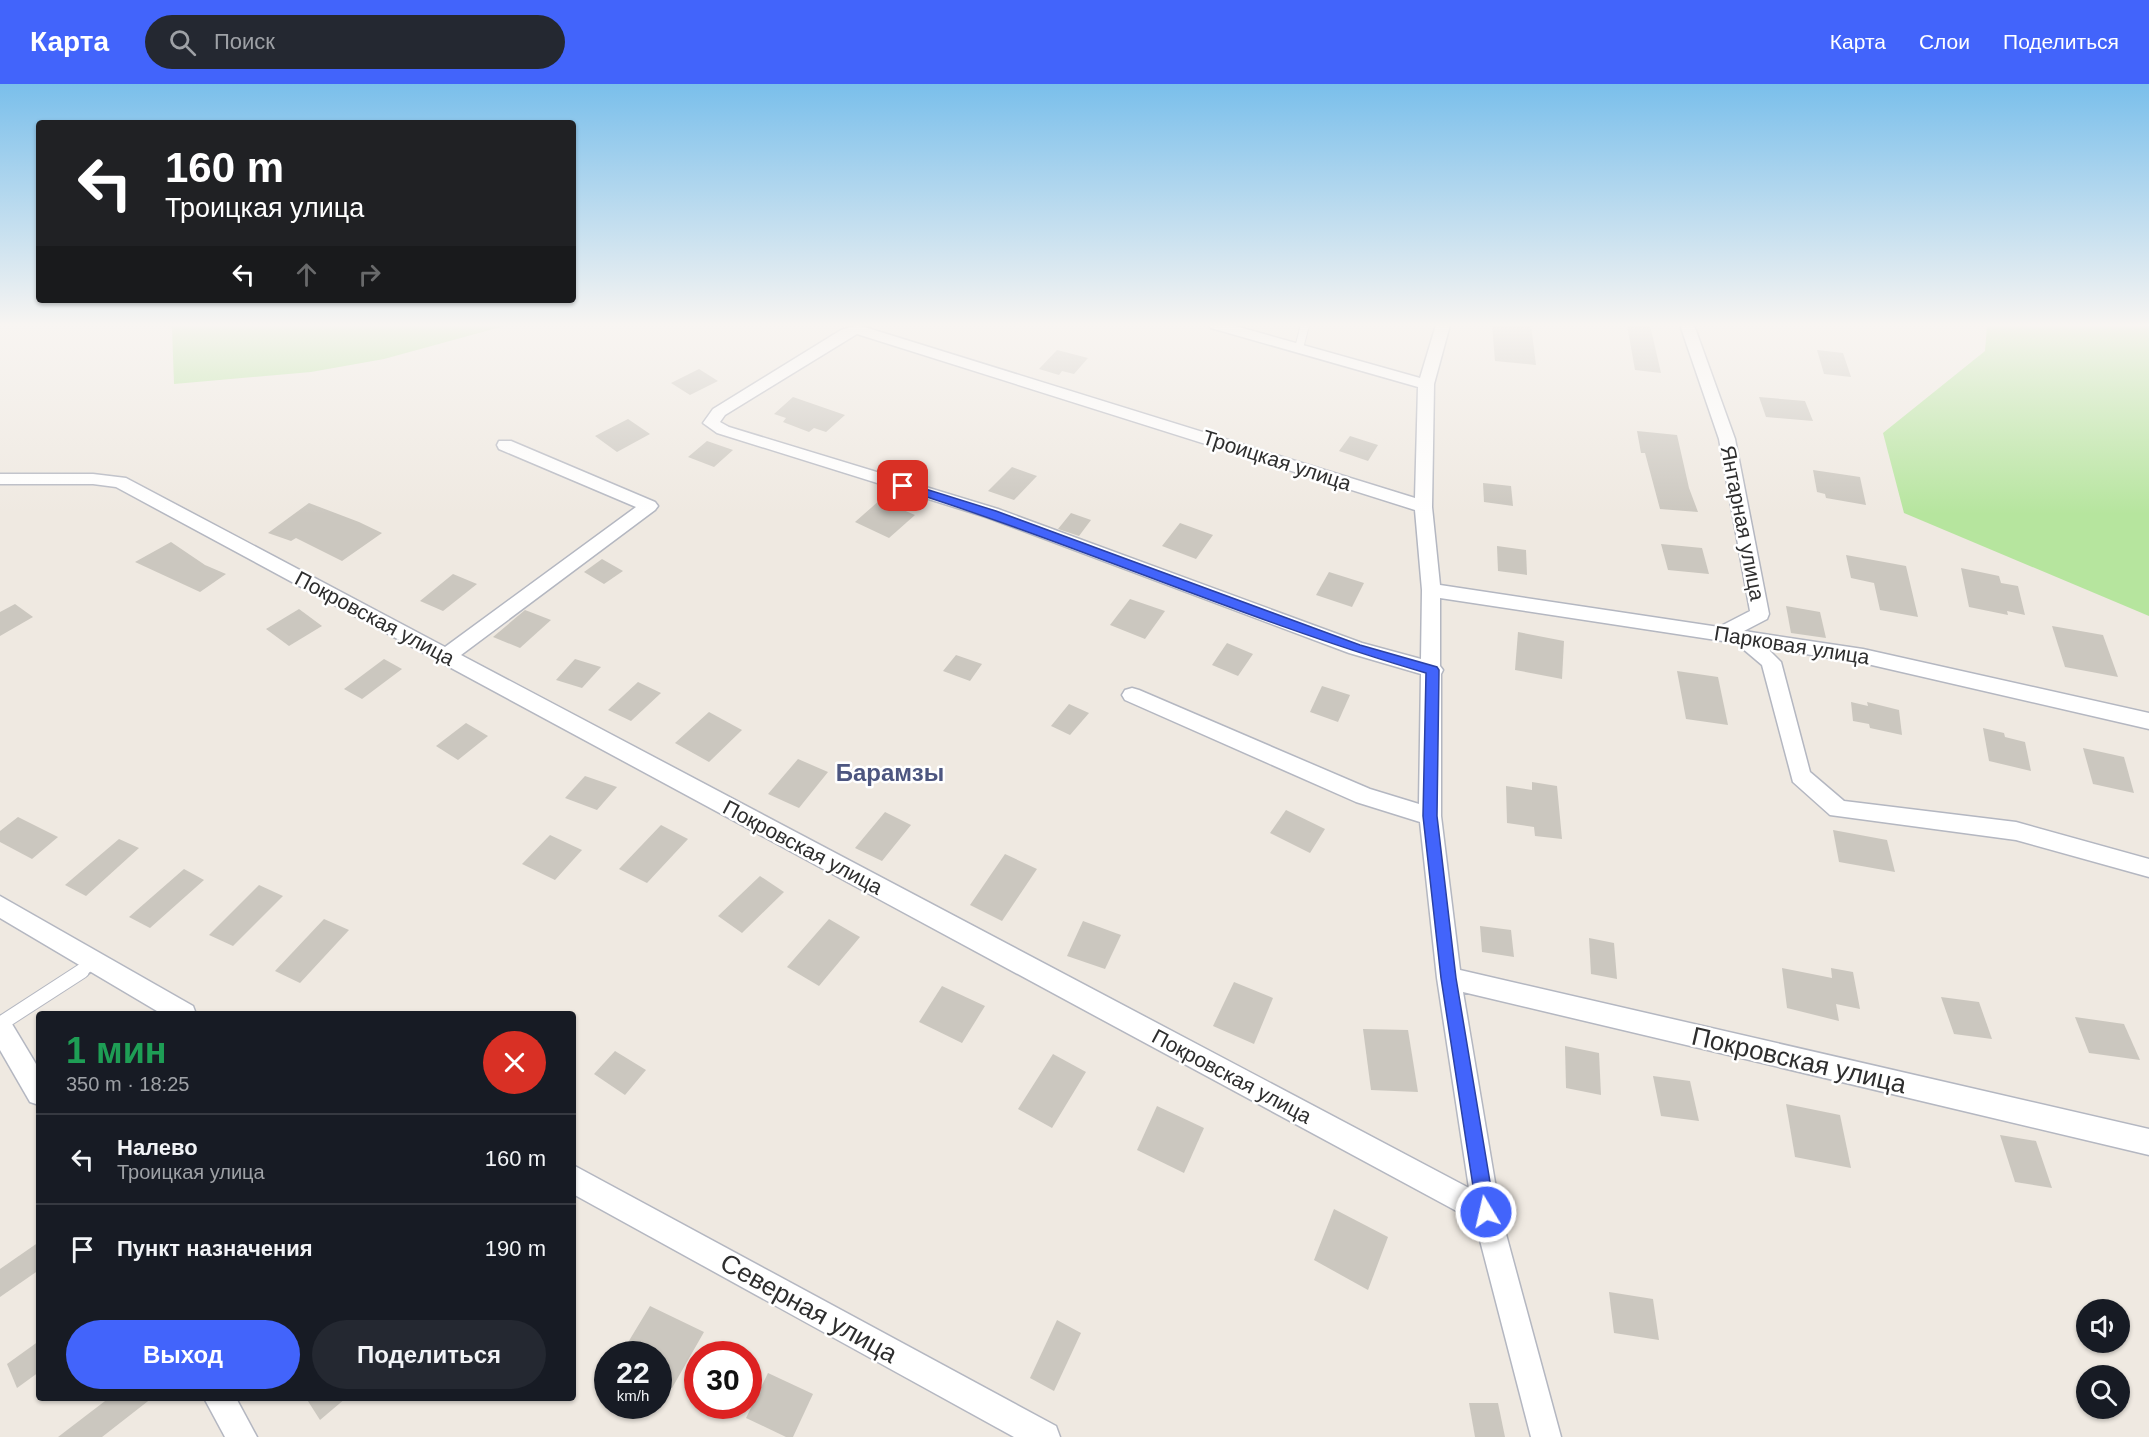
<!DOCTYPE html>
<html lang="ru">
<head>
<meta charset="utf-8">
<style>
  :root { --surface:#171b24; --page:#242831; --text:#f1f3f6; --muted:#9ea1a6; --line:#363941; --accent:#4264fb }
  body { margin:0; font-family:Helvetica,sans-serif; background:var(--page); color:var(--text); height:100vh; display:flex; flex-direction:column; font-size:22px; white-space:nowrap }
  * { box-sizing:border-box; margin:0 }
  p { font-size:20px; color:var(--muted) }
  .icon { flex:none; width:33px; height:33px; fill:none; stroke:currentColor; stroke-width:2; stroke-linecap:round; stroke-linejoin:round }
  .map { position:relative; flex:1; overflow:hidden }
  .drawer { position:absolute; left:36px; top:927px; width:540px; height:390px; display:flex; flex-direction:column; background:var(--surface); border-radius:6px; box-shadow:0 2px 4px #0004 }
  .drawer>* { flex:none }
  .guide { position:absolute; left:36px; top:36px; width:540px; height:183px; border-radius:6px; box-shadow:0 2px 4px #0004; background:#202124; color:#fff; overflow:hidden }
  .fabs { position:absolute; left:2076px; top:1215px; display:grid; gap:12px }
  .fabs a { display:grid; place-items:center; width:54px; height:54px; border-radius:50%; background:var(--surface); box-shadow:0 2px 4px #0004; font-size:30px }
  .speed { position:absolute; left:594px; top:1257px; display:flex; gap:12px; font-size:30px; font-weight:700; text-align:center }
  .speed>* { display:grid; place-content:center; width:78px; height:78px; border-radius:50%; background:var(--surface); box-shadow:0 2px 4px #0004; line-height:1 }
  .speed small { font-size:15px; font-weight:400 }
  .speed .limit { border:9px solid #d22; background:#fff; color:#111 }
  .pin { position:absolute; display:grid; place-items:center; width:51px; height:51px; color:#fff; margin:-26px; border-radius:12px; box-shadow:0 3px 9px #0006 }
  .me { position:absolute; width:66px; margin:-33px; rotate:351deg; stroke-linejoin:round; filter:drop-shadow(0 0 4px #0008) }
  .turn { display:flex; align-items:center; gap:21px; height:126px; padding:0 30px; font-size:27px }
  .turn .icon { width:78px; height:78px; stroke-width:2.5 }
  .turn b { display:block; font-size:42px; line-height:51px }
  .lanes { display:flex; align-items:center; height:57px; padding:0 30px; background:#0003; justify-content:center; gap:30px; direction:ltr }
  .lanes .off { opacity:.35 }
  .round { display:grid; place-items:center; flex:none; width:63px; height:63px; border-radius:32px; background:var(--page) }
  .overview { display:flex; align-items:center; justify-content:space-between; height:102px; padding:0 30px }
  h1 { font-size:36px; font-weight:700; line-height:45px; color:#1e9e55 }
  .action { display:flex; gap:12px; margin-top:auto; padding:12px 30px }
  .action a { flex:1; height:69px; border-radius:36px; background:var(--accent); color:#fff; font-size:24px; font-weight:700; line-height:69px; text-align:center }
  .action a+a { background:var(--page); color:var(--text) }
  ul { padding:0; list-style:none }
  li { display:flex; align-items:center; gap:18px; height:90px; padding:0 30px; border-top:2px solid var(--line) }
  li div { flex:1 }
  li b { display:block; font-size:22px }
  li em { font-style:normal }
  header { display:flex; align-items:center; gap:36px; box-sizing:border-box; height:84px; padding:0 30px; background:var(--accent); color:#fff }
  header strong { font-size:28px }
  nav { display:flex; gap:33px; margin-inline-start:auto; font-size:21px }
  .search { width:420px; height:54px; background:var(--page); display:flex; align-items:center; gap:15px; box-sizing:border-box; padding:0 21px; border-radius:33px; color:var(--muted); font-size:22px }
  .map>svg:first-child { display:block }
  .green { fill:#b6e59e }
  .building { fill:#cbc7bf }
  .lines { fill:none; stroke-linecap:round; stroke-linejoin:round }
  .service-far2-casing { stroke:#b4b7c1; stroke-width:10 }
  .service-far1-casing { stroke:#b4b7c1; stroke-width:14 }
  .service-casing { stroke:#b4b7c1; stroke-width:16 }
  .minor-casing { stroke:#b4b7c1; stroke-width:3 }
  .service-far2 { stroke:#fff; stroke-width:8 }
  .service-far1 { stroke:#fff; stroke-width:10 }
  .service { stroke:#fff; stroke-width:14 }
  .minor { fill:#fff; fill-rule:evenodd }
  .route { fill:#4264fb; stroke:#2b41a3; stroke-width:1.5 }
  .labels { text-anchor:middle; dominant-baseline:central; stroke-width:5; stroke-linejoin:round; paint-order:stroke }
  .street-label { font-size:21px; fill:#2e2e2e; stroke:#fff }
  .quarter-label { font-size:24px; font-weight:bold; fill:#4d5680; stroke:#fff }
  .near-street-label { font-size:26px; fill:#2e2e2e; stroke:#fff }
</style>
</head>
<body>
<header>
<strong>Карта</strong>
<div class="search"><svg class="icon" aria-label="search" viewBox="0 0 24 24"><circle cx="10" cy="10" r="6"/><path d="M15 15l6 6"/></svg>Поиск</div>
<nav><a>Карта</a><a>Слои</a><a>Поделиться</a></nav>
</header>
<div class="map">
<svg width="2149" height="1353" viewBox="0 0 2149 1353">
  <rect width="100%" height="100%" fill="#efe9e1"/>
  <g class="green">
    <path d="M164 241H508L384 275 311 288 174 300 172 244Z"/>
    <path d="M1987 241H2149V532L1904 429 1883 349 1985 267Z"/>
  </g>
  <g class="building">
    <path d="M1492 241H1531L1536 281 1495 277Z"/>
    <path d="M1627 241H1650L1661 289 1635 286Z"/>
    <path d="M1057 266 1088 274 1074 290 1062 287 1059 291 1039 285Z"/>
    <path d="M1817 266 1843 269 1851 293 1824 290Z"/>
    <path d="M699 285 718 297 690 311 671 299Z"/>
    <path d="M793 313 845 331 826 348 814 344 809 348 783 338 786 334 774 330Z"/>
    <path d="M1759 313 1805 317 1813 337 1766 333Z"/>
    <path d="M628 335 650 350 617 368 595 352Z"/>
    <path d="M1637 347 1677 351 1689 404 1698 428 1660 425 1645 369H1641Z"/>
    <path d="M1350 352 1378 361 1368 377 1339 367Z"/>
    <path d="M707 357 733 366 714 383 688 373Z"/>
    <path d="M1012 383 1037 392 1014 416 988 407Z"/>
    <path d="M1813 386 1860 393 1866 421 1826 414 1825 410 1817 408Z"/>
    <path d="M1483 399 1511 402 1513 422 1484 418Z"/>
    <path d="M880 416 915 431 889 454 855 438Z"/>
    <path d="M309 419 359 438 382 449 342 477 296 454 291 457 268 449Z"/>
    <path d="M1071 429 1091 436 1079 452 1058 445Z"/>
    <path d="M1180 439 1213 451 1196 475 1162 462Z"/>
    <path d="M171 458 205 481 226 490 200 508 135 478Z"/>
    <path d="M1661 460 1702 464 1709 490 1668 486Z"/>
    <path d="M1497 462 1526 466 1527 491 1498 487Z"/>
    <path d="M1846 471 1906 482 1918 533 1880 526 1874 499 1851 494Z"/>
    <path d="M602 475 623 487 604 500 584 488Z"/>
    <path d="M1961 484 1999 492 2001 499 2018 502 2025 531 2007 527 2008 531 1969 523Z"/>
    <path d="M1329 488 1364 499 1352 523 1316 511Z"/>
    <path d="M453 490 477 500 443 527 420 517Z"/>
    <path d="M1130 515 1165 527 1145 555 1110 541Z"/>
    <path d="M15 520 33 533 0 552V528Z"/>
    <path d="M1786 522 1820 528 1826 554 1791 549Z"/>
    <path d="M299 525 322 542 289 562 266 545Z"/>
    <path d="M525 526 551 536 520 564 493 553Z"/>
    <path d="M2052 542 2103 551 2118 593 2065 583Z"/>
    <path d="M1518 548 1564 557 1562 595 1515 586Z"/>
    <path d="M1227 559 1253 570 1238 592 1212 581Z"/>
    <path d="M956 571 982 580 970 597 943 587Z"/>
    <path d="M384 575 402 585 362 615 344 605Z"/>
    <path d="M575 575 601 583 582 604 556 596Z"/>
    <path d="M1677 587 1718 593 1728 641 1686 635Z"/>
    <path d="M638 598 661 609 631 637 608 626Z"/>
    <path d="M1322 602 1350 611 1338 638 1310 628Z"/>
    <path d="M1851 618 1868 622 1867 618 1899 626 1902 651 1870 644 1869 640 1853 637Z"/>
    <path d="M1069 620 1089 629 1070 651 1051 642Z"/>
    <path d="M709 628 742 646 709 678 675 659Z"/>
    <path d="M466 639 488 652 458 676 436 662Z"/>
    <path d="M1983 644 2004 649 2005 653 2025 658 2031 687 1989 677Z"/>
    <path d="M2083 664 2124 673 2134 709 2093 700Z"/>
    <path d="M798 675 828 688 799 724 768 710Z"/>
    <path d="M585 692 617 703 597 726 565 714Z"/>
    <path d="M1532 698 1557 702 1562 755 1535 752 1534 743 1507 739 1506 702 1532 706Z"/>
    <path d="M1286 726 1325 745 1310 769 1270 749Z"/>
    <path d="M885 728 911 741 882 777 855 764Z"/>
    <path d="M18 733 58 753 32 775 0 758V747Z"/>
    <path d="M661 741 688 755 647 799 619 785Z"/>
    <path d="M1833 746 1887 756 1895 788 1839 778Z"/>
    <path d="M550 751 582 766 555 796 522 780Z"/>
    <path d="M119 755 139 764 86 812 65 801Z"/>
    <path d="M1005 770 1037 785 1002 837 970 821Z"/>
    <path d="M184 785 204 796 150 844 129 833Z"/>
    <path d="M760 792 784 808 742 849 718 832Z"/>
    <path d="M259 801 283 812 233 862 209 851Z"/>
    <path d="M324 835 349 846 300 899 275 887Z"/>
    <path d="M829 835 860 853 819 902 787 883Z"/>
    <path d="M1083 837 1121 851 1105 885 1067 872Z"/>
    <path d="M1480 842 1511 846 1514 873 1482 868Z"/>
    <path d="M1589 854 1614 859 1617 895 1591 890Z"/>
    <path d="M1782 884 1832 894 1831 884 1853 888 1860 925 1836 920 1839 937 1787 924Z"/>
    <path d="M1234 898 1273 914 1254 960 1213 942Z"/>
    <path d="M942 902 985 922 962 959 919 938Z"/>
    <path d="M1941 913 1979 918 1992 955 1954 950Z"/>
    <path d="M2075 933 2124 940 2140 976 2089 969Z"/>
    <path d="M1363 945 1408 946 1418 1008 1371 1006Z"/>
    <path d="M1565 962 1599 969 1601 1011 1566 1004Z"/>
    <path d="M615 967 646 986 625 1011 594 990Z"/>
    <path d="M1053 970 1086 988 1052 1044 1018 1025Z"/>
    <path d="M1653 992 1690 997 1699 1037 1661 1032Z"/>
    <path d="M1786 1020 1840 1031 1851 1084 1795 1073Z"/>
    <path d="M1157 1022 1204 1044 1184 1089 1137 1066Z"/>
    <path d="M2000 1051 2036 1057 2052 1104 2015 1098Z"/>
    <path d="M1334 1125 1388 1153 1368 1206 1314 1176Z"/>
    <path d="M39 1158V1186L0 1213V1185Z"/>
    <path d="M1609 1208 1653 1215 1659 1256 1614 1249Z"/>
    <path d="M650 1222 704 1248 672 1304 658 1297V1270H621Z"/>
    <path d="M1057 1236 1081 1249 1054 1307 1030 1294Z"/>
    <path d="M39 1257V1288L17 1304 7 1280Z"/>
    <path d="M768 1289 813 1310 793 1353H786L746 1334Z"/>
    <path d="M109 1314H152L102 1353H58Z"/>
    <path d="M306 1314H346L320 1336Z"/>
    <path d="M1469 1319H1498L1505 1353H1475Z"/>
  </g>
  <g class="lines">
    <defs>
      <path id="service-far2" d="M1299 264 1305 241"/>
      <path id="service-far1" d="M79 889 96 878"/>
      <path id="service" d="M0 940 82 887"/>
      <g id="minor">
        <path d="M858 241 1415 414 1418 303 1211 244 1209 241H1232L1420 294 1436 241H1450L1434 300 1432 423 1440 501 1719 543 1750 527 1719 355 1680 241H1694L1735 355 1769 530 1767 535 1744 547 1863 565 2149 629V645L1863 579 1767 564 1781 578 1810 688 1844 717 2016 738 2149 775V793L2016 756 1830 731 1793 698 1762 581 1736 559 1440 514V582L1443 586 1441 590V732L1460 886 2149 1045V1071L1463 908 1500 1128 1561 1353H1531L1475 1137 116 403 93 400H0V390H93L126 394 445 563 636 423 499 365 497 361 499 357H511L655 418 658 422 655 426 461 571 1469 1104 1437 894 1420 738 1356 718 1125 616 1122 611 1125 606 1132 604 1139 606 1370 705 1419 720 1421 590 1349 569 986 433 717 349 703 339 713 325 841 246ZM857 250 1415 426 1422 506 1421 575 1362 559 998 425 729 343 720 338 725 331Z"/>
        <path d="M0 812 193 922 196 930H162L0 834Z"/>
        <path d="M0 932 9 935 39 985V1021L30 1018 0 966Z"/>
        <path d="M573 1081 1056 1342 1060 1353H1014L573 1110Z"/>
        <path d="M204 1314H236L257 1353H225Z"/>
      </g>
    </defs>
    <use href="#service-far2" class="service-far2-casing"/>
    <use href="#service-far1" class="service-far1-casing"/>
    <use href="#service" class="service-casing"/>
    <use href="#minor" class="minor-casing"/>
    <use href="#service-far2" class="service-far2"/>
    <use href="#service-far1" class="service-far1"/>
    <use href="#service" class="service"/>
    <use href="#minor" class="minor"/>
  </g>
  <linearGradient id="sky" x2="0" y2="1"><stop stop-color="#7abfeb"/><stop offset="0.56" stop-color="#f8f5f2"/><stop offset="1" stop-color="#f8f5f2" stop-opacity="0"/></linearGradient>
  <rect width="2149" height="430" fill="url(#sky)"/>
  <path class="route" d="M903 398 996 427 1360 561 1437 583 1439 586 1437 732 1456 894 1495 1128 1492 1135 1486 1137 1480 1135 1477 1128 1441 894 1423 732 1426 589C1247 537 1077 460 899 404L897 402Z"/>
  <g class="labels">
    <g class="street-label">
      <text transform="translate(1277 376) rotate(18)">Троицкая улица</text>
      <text transform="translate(1743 439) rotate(79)">Янтарная улица</text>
      <text transform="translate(375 534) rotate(28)">Покровская улица</text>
      <text transform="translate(1792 561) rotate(9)">Парковая улица</text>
      <text transform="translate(803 763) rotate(28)">Покровская улица</text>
      <text transform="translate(1232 992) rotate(28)">Покровская улица</text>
    </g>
    <g class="quarter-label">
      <text x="890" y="688">Барамзы</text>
    </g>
    <g class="near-street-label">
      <text transform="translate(1799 976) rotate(13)">Покровская улица</text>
      <text transform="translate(809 1224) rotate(29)">Северная улица</text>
    </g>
  </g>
</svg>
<div class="fabs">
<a><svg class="icon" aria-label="sound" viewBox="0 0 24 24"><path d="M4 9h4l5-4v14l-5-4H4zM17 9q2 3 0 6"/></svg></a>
<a><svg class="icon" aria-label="search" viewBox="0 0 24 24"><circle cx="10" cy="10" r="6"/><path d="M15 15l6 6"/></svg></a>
</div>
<div class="speed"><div>22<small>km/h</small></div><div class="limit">30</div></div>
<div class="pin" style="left:903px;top:402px;background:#d93025"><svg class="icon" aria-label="arrive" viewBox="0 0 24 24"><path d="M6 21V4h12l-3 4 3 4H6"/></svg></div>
<svg class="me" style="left:1486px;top:1128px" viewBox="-20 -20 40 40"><circle r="17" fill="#4264fb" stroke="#fff" stroke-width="3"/><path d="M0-11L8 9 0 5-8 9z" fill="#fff"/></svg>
<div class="guide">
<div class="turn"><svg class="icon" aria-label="left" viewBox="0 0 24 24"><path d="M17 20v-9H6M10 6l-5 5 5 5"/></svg><div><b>160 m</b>Троицкая улица</div></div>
<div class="lanes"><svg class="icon" aria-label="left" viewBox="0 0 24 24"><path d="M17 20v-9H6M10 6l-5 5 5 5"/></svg><svg class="icon off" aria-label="ahead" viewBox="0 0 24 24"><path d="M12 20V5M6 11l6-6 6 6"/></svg><svg class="icon off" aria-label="right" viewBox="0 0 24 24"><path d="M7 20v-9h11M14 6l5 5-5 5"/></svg></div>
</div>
<section class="drawer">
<div class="overview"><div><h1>1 мин</h1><p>350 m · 18:25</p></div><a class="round" style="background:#d93025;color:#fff"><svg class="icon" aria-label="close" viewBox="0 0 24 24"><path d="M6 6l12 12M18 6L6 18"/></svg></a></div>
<ul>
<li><svg class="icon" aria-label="left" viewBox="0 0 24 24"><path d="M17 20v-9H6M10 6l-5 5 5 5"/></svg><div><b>Налево</b><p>Троицкая улица</p></div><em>160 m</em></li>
<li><svg class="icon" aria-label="arrive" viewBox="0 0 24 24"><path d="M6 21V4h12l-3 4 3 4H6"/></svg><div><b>Пункт назначения</b></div><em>190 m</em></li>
</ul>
<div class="action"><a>Выход</a><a>Поделиться</a></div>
</section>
</div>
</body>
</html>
